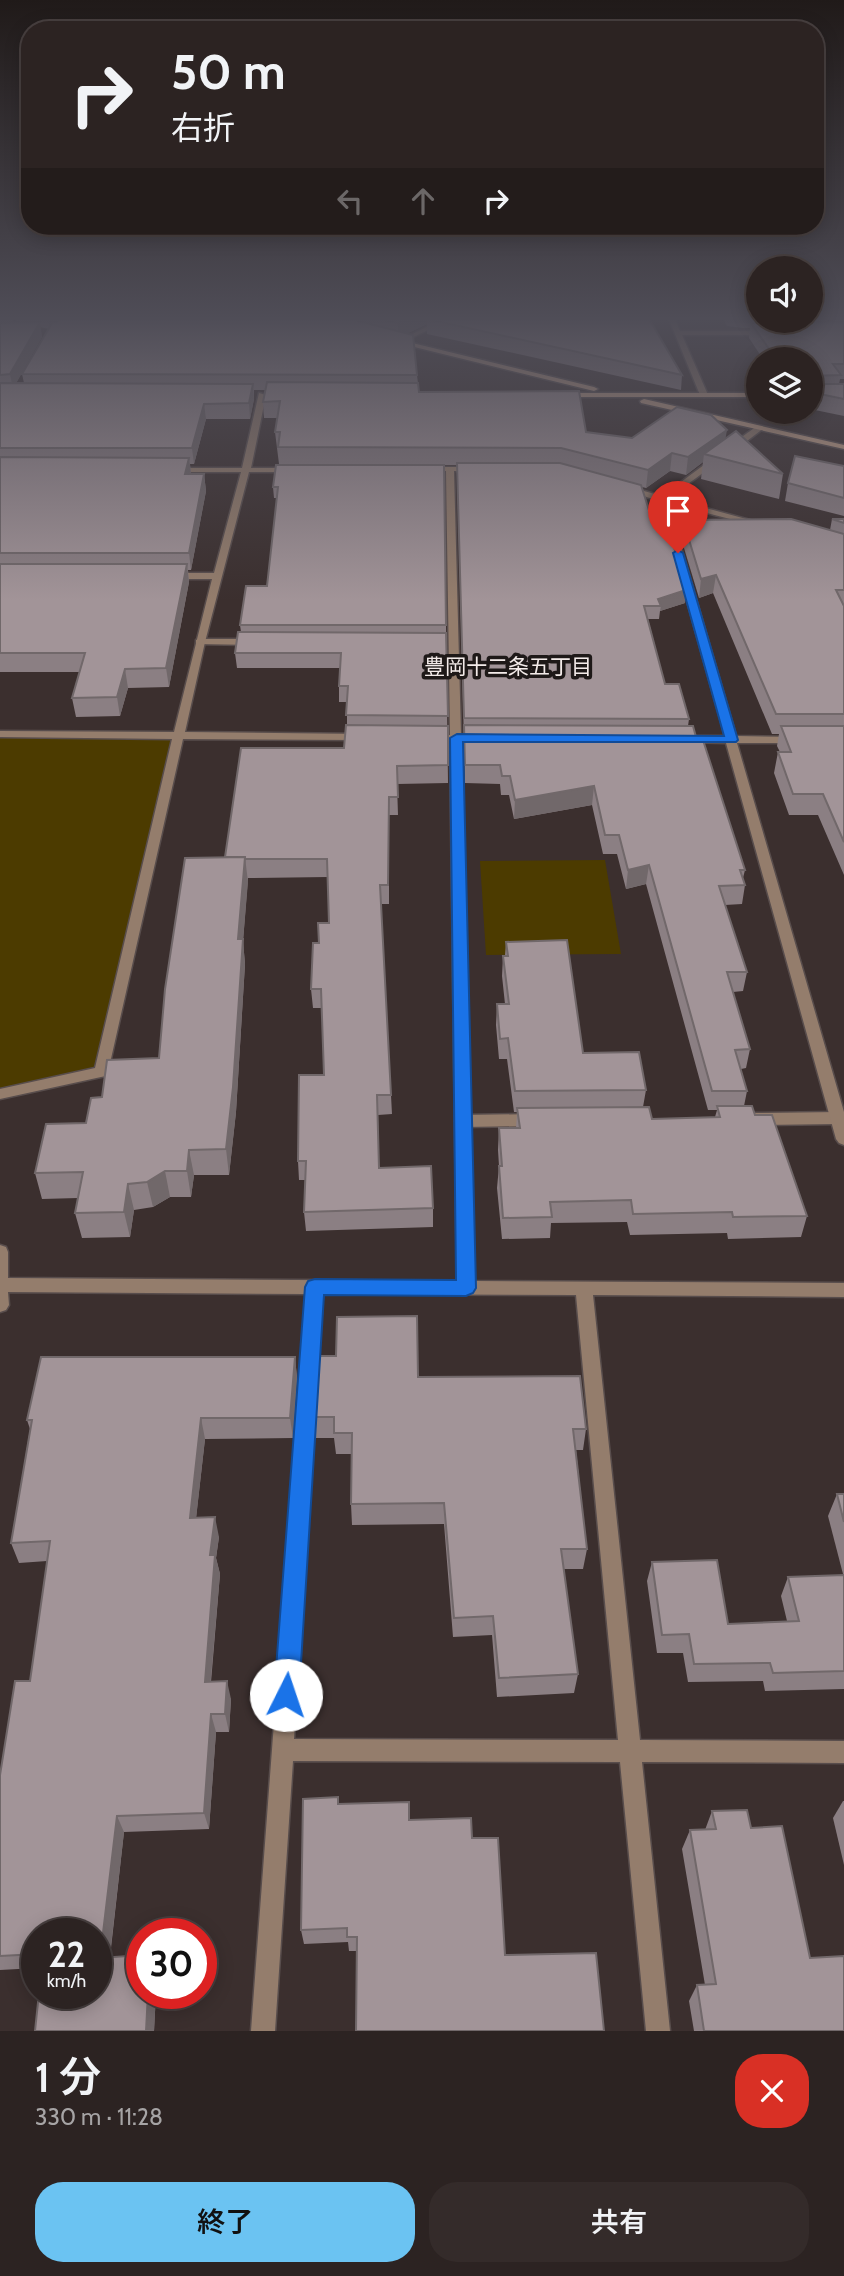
<!DOCTYPE html>
<html lang="ja">
<head>
<meta charset="utf-8">
<style>
  :root { --surface:#2c2322; --page:#342b2a; --text:#f1f3f6; --muted:#a6a4a5; --line:#484040; --accent:#6bc3f2 }
  body { margin:0; font-family:Cabin,"Noto Sans JP",sans-serif; background:var(--page); color:var(--text); height:100vh; display:flex; flex-direction:column; font-size:26px; white-space:nowrap }
  * { box-sizing:border-box; margin:0 }
  p { font-size:23px; color:var(--muted) }
  .icon { flex:none; width:38px; height:38px; fill:none; stroke:currentColor; stroke-width:2; stroke-linecap:round; stroke-linejoin:round }
  .map { position:relative; height:2031px; overflow:hidden }
  .drawer { display:flex; flex-direction:column; background:var(--surface); flex:1 }
  .drawer>* { flex:none }
  .banner { position:absolute; left:21px; top:21px; width:803px; height:214px; border-radius:28px; box-shadow:0 4px 18px #0003,0 0 0 2px var(--line); background:#2c2322; color:var(--text); overflow:hidden }
  .tools { position:absolute; left:746px; top:256px; display:grid; gap:14px }
  .tools a { display:grid; place-items:center; width:77px; height:77px; border-radius:50%; background:var(--surface); box-shadow:0 4px 18px #0003,0 0 0 2px var(--line); font-size:35px }
  .speed { position:absolute; left:21px; top:1918px; display:flex; gap:14px; font-size:35px; font-weight:700; text-align:center }
  .speed>* { display:grid; place-content:center; width:91px; height:91px; border-radius:50%; background:var(--surface); box-shadow:0 4px 18px #0003,0 0 0 2px var(--line); line-height:1 }
  .speed small { font-size:18px; font-weight:400 }
  .speed .limit { border:10px solid #d22; background:#fff; color:#111 }
  .pin { position:absolute; display:grid; place-items:center; width:60px; height:60px; color:#fff; margin:-72px -30px; border-radius:50% 50% 50% 0; rotate:-45deg; box-shadow:0 0 7px #0007 }
  .pin .icon { rotate:45deg }
  .me { position:absolute; width:77px; margin:-38px; rotate:4deg; stroke-linejoin:round; filter:drop-shadow(0 0 5px #0008) }
  .turn { display:flex; align-items:center; gap:24px; height:147px; padding:0 35px; font-size:32px }
  .turn .icon { width:91px; height:91px; stroke-width:2.5 }
  .turn b { display:block; font-size:49px; line-height:60px }
  .lanes { display:flex; align-items:center; height:66px; padding:0 35px; background:#0003; justify-content:center; gap:35px; direction:ltr }
  .lanes .off { opacity:.35 }
  .round { display:grid; place-items:center; flex:none; width:74px; height:74px; border-radius:28px; background:var(--page) }
  .summary { display:flex; align-items:center; justify-content:space-between; height:119px; padding:0 35px }
  h1 { font-size:42px; font-weight:600; line-height:52px }
  .primary-button { display:flex; gap:14px; margin-top:auto; padding:14px 35px }
  .primary-button a { flex:1; height:80px; border-radius:28px; background:var(--accent); color:#111; font-size:28px; font-weight:600; line-height:80px; text-align:center }
  .primary-button a+a { background:var(--page); color:var(--text) }
  .map>svg:first-child { display:block }
  .green { fill:#4c3b00 }
  .lines { fill:none; stroke-linecap:round; stroke-linejoin:round }
  .lane-casing { stroke:#584d4c; stroke-width:3 }
  .street-casing { stroke:#584d4c; stroke-width:3 }
  .secondary-casing { stroke:#584d4c; stroke-width:3 }
  .lane { fill:#947d6c; fill-rule:evenodd }
  .street { fill:#947d6c; fill-rule:evenodd }
  .secondary { fill:#cca78b; fill-rule:evenodd }
  .wall { fill:#8b7f83; fill-rule:evenodd }
  .shaded-wall { fill:#71686a }
  .building { fill:#a29498; stroke:#71686a; stroke-width:2 }
  .route { fill:#1a73e8; stroke:#114b97; stroke-width:2 }
  .labels { text-anchor:middle; dominant-baseline:central; stroke-width:7; stroke-linejoin:round; paint-order:stroke }
  .far-neighbourhood-label { font-size:21px; fill:#f3ebe9; stroke:#1e1918 }
</style>
</head>
<body>
<div class="map">
<svg width="844" height="2031" viewBox="0 0 844 2031">
  <rect width="100%" height="100%" fill="#3b2f2e"/>
  <g class="green">
    <path d="M0 734 178 736 101 1072 0 1094Z"/>
    <path d="M605 860 621 954 486 955 480 861Z"/>
  </g>
  <g class="lines">
    <defs>
      <g id="lane">
        <path d="M200 639H254L259 642 254 645 196 644V640Z"/>
        <path d="M838 1112 844 1115 843 1122 838 1124 755 1125 750 1123 747 1119 750 1115 755 1113Z"/>
        <path d="M535 1114 540 1116 543 1120 540 1124 535 1126 463 1127 458 1125 455 1121 458 1117 463 1115Z"/>
      </g>
      <g id="street">
        <path d="M447 317H455L401 343 396 342Z"/>
        <path d="M668 317H674L680 331H769L772 333 769 335H682L708 395 704 397 700 395Z"/>
        <path d="M259 393 266 395 251 468H293L297 470 293 472H249L205 642 185 732 363 734 369 737 363 740 183 739 108 1072 106 1076 101 1077 0 1099V1089L95 1068 172 739 0 737V731L174 732 212 579H170L165 576 170 573H214L241 472H173L169 470 173 468H242Z"/>
        <path d="M757 426 764 428 734 451H728V447Z"/>
        <path d="M712 459 719 461 669 498 761 523V527L668 503 736 736 797 737 803 740 797 743H737L844 1112V1145L839 1143 836 1139 726 743 684 742 678 739 684 736H725L659 501 622 489 626 486 662 496Z"/>
        <path d="M425 467H475L479 469 475 471H454L461 735H482L488 738 482 741H461L474 1281 844 1283V1297L593 1295 640 1740 844 1741V1763L642 1762 670 2031H646L620 1762 293 1761 275 2031H251L306 1294 8 1292 9 1305 6 1310 0 1312V1245L6 1247 8 1252V1278L457 1281 450 741H429L423 738 429 735H450L446 471H422L421 469ZM323 1294 576 1295 618 1740 294 1739Z"/>
      </g>
      <g id="secondary">
        <path d="M396 339 594 387 598 389 594 391 394 342Z"/>
        <path d="M563 393H758V397H560L559 395Z"/>
        <path d="M644 399 844 445V449L641 403 640 401Z"/>
      </g>
    </defs>
    <use href="#lane" class="lane-casing"/>
    <use href="#street" class="street-casing"/>
    <use href="#secondary" class="secondary-casing"/>
    <use href="#lane" class="lane"/>
    <use href="#street" class="street"/>
    <use href="#secondary" class="secondary"/>
  </g>
  <g class="wall">
    <path d="M0 317H648L682 375 681 390 427 334V324L408 333 417 375 419 392 586 432 632 438 725 439 783 474 779 499 701 479 703 462 686 475 670 471 646 488 642 487 654 526 685 603 660 611 659 619H648L665 684 689 719 688 726 696 737 745 870 743 878 745 885 742 904 725 905 747 972 743 991 733 992 750 1049 746 1068 741 1069 747 1091 744 1106 755 1115 807 1216 801 1237 728 1239 727 1233 630 1235 627 1222 551 1223 550 1238 502 1239 497 1188 499 1166 498 1150 499 1128H516L517 1112H514L507 1059H499L496 1025 497 1004H505L502 976 503 956H505L506 942 583 1053 646 1090 643 1107 652 1119 715 1117 717 1110H708L646 884 626 889 617 854H603L592 805 514 819 509 795H501L500 784 465 783 457 465H444L448 783 397 784 398 815H389V904H381L392 1114 378 1115 379 1168 433 1208V1227L306 1231 304 1212 305 1180H299L298 1161 324 1075 322 1008H313L311 989 319 943 329 923 328 877 248 878 243 941 245 964 236 1112 229 1175H194L191 1197H170L153 1207 134 1210 130 1237 82 1238 75 1213 78 1198 42 1199 35 1173 86 1123 102 1097 159 1058 225 857 344 748 347 725V702H339V686L340 668H237L235 653 241 632 240 625 267 586 277 498H274L273 487 279 464 275 432 277 418H264L263 402 265 390H254V399L250 419H206L194 464H190L191 474H204L206 491 191 570H188L189 582 169 687 128 688 120 716 76 717 72 698 80 672H0ZM12 319 20 322 24 323H13ZM40 327 49 329 22 374 24 383H16L42 337Z"/>
    <path d="M722 317H758V320H810V317H828L827 323H835L830 317H844V379H840L839 384H844V416L810 409V359H763L749 338 750 328H743L727 326Z"/>
    <path d="M844 466V516L785 501 788 483Z"/>
    <path d="M832 519H844V875L818 815H789L774 773 778 752H780L777 746 779 734H772L713 593 699 598 681 538 683 520 830 530Z"/>
    <path d="M295 1357 297 1378 293 1438 205 1439 196 1518 219 1537 216 1558 220 1574 211 1682 231 1699 229 1732H216L209 1829 124 1832 110 1957 156 1993 154 2031H35L96 1993 37 1934V1968L0 1970V1775L30 1681 47 1561 19 1563 11 1543 30 1429 27 1420Z"/>
    <path d="M418 1377 586 1429 583 1450H576L587 1549 583 1569H564L578 1674 574 1693 497 1697 492 1635 453 1637 444 1524 352 1525 351 1504V1454H336L334 1438H316L314 1417Z"/>
    <path d="M837 1494H844V1574H843L828 1516Z"/>
    <path d="M652 1562 728 1624 787 1621 781 1596 788 1577 844 1575V1689L765 1691 763 1681 688 1682 683 1653H657L647 1581Z"/>
    <path d="M843 1801H844V1865L833 1818Z"/>
    <path d="M339 1804 409 1820 472 1838 505 1955 604 2031 357 1951H349L348 1942 304 1944 301 1930Z"/>
    <path d="M712 1811 751 1828 844 2031H694L689 2001 697 1985H705L682 1849 690 1830H705Z"/>
  </g>
  <g class="shaded-wall">
    <path d="M48 317H86L50 329Z"/>
    <path d="M412 317H441L427 319V324L398 338V323Z"/>
    <path d="M40 322 42 337 13 389 10 374Z"/>
    <path d="M253 384 254 399 250 419 249 403Z"/>
    <path d="M204 404 206 419 194 464 192 448Z"/>
    <path d="M727 430 724 447 704 454 703 462 686 475 688 457Z"/>
    <path d="M672 453 670 471 646 488 648 470Z"/>
    <path d="M189 458 191 474H185Z"/>
    <path d="M204 474 206 491 191 570 189 553Z"/>
    <path d="M187 564 189 582 169 687 166 668Z"/>
    <path d="M716 575 713 593 699 598 701 579Z"/>
    <path d="M686 590 685 603 660 611 661 606 658 599Z"/>
    <path d="M125 669 128 688 120 716 117 697Z"/>
    <path d="M594 786 592 805 514 819 515 800Z"/>
    <path d="M245 857 248 882 243 941 245 964 236 1112 229 1175 226 1149 238 939Z"/>
    <path d="M649 865 646 884 626 889 628 870Z"/>
    <path d="M189 1150 194 1175 191 1197 187 1171Z"/>
    <path d="M165 1171 170 1197 153 1207 147 1182Z"/>
    <path d="M128 1184 134 1210 130 1237 124 1212Z"/>
    <path d="M295 1357 297 1378 293 1438 290 1418Z"/>
    <path d="M201 1418 205 1439 194 1537 190 1518Z"/>
    <path d="M215 1517 219 1537 216 1558 220 1574 209 1700 205 1682 210 1555Z"/>
    <path d="M227 1681 231 1699 229 1732 225 1714Z"/>
    <path d="M211 1714 216 1732 209 1829 204 1813Z"/>
    <path d="M117 1816 124 1832 108 1972 100 1958Z"/>
    <path d="M148 1993H156L154 2031H146Z"/>
  </g>
  <g class="building">
    <path d="M67 317H343L413 335 417 375 22 374 52 323Z"/>
    <path d="M370 317H412L398 323Z"/>
    <path d="M432 317H648L682 375 427 319Z"/>
    <path d="M40 322 10 374 0 375V323Z"/>
    <path d="M844 322V364H833L841 375 811 376 813 384H844V399L810 392V359H776L751 323Z"/>
    <path d="M267 382 418 383 419 392 579 391 586 432 632 438 677 407 711 415 727 430 688 457 672 453 648 470 561 448 278 447 280 432H275L280 401 263 402Z"/>
    <path d="M0 383 253 384 249 403 204 404 192 448H0Z"/>
    <path d="M736 431 783 474 704 454Z"/>
    <path d="M795 456 844 466V498L788 483Z"/>
    <path d="M0 457 189 458 185 474H204L189 553H0Z"/>
    <path d="M457 463H560L641 485 654 526H668L686 590 658 599 661 606H644L665 684H679L689 719 464 718Z"/>
    <path d="M276 465H444L446 625H240L246 586H267L278 487H273Z"/>
    <path d="M791 519 844 534V590H836L844 606V714H776L716 575 701 579 683 520Z"/>
    <path d="M832 519H844V523Z"/>
    <path d="M0 564H187L166 668 125 669 117 697 72 698 85 653H0Z"/>
    <path d="M238 632 446 633 448 716 346 715 348 686H339L341 653H235Z"/>
    <path d="M346 725 448 726V765L397 766 398 797H389L388 885H380L391 1095H377L379 1168 431 1166 433 1208 304 1212 306 1161H298L299 1075H324L321 989H311L313 943H319L318 923H329L327 859H245V857H225L241 748H344Z"/>
    <path d="M464 725 693 726 696 737H702L745 870H740L745 885 719 886 747 972H727L750 1049 735 1050 747 1091H712L649 865 628 870 619 835H605L594 786 515 800 510 776H502L500 765H465Z"/>
    <path d="M781 726H844V842L823 794H793L778 752H791Z"/>
    <path d="M245 857 238 939H243L233 1087 226 1149 189 1150 187 1171H165L147 1182 128 1184 124 1212 75 1213 83 1172 35 1173 46 1124 86 1123 91 1098 102 1097 107 1060 159 1058 165 989 185 858Z"/>
    <path d="M567 940 583 1053 639 1052 646 1090 515 1091 508 1038 500 1039 497 1004H509L503 956H508L506 942Z"/>
    <path d="M717 1106H752L755 1115H772L807 1216 733 1217 732 1212 633 1214 631 1200 550 1202 552 1217 503 1218 499 1166H502L499 1128H520L517 1108 649 1107 652 1119 720 1117Z"/>
    <path d="M417 1316 418 1377 580 1376 586 1429H573L587 1549H561L578 1674 499 1678 493 1616 454 1618 444 1503 351 1504 352 1433H334V1417H314L318 1356H336L337 1317Z"/>
    <path d="M41 1357H295L290 1418H201L190 1518 215 1517 210 1555H215L205 1682 227 1681 225 1714H211L204 1813 117 1816 100 1958 142 1955V1993H148L146 2031H35L39 1993H96V1934H37V1954L0 1956V1775L15 1681H30L50 1541 11 1543 32 1420H27Z"/>
    <path d="M837 1494H844V1522Z"/>
    <path d="M717 1560 728 1624 799 1621 788 1577 844 1575V1671L773 1673 770 1663 694 1664 689 1634 662 1635 652 1562Z"/>
    <path d="M338 1797V1804L409 1802V1820L471 1818 472 1838H498L505 1955 596 1953 604 2031H356L357 1937H347V1928L301 1930 303 1799Z"/>
    <path d="M747 1810 751 1828 782 1826 810 1958 844 1956V2031H704L697 1985 716 1984 690 1830 716 1829 712 1811Z"/>
  </g>
  <linearGradient id="sky" x2="0" y2="1"><stop stop-color="#201a19"/><stop offset="0.53" stop-color="#4f4d57"/><stop offset="1" stop-color="#4f4d57" stop-opacity="0"/></linearGradient>
  <rect width="844" height="601" fill="url(#sky)"/>
  <path class="route" d="M678 550 683 553 738 740 736 742H463L476 1288 473 1293 466 1296 324 1295 299 1695 295 1704 286 1707 278 1704 274 1695 305 1287 308 1281 315 1279 456 1280 450 738 457 734 724 736 673 553Z"/>
  <g class="labels">
    <g class="far-neighbourhood-label">
      <text x="508" y="666">豊岡十二条五丁目</text>
    </g>
  </g>
</svg>
<div class="tools">
<a><svg class="icon" aria-label="sound" viewBox="0 0 24 24"><path d="M4 9h4l5-4v14l-5-4H4zM17 9q2 3 0 6"/></svg></a>
<a><svg class="icon" aria-label="layers" viewBox="0 0 24 24"><path d="M12 4l9 5-9 5-9-5zM3 14l9 5 9-5"/></svg></a>
</div>
<div class="speed"><div>22<small>km/h</small></div><div class="limit">30</div></div>
<div class="pin" style="left:678px;top:553px;background:#d93025"><svg class="icon" aria-label="arrive" viewBox="0 0 24 24"><path d="M6 21V4h12l-3 4 3 4H6"/></svg></div>
<svg class="me" style="left:286px;top:1695px" viewBox="-20 -20 40 40"><circle r="19" fill="#fff"/><path d="M0-13L10 11 0 6-10 11z" fill="#1a73e8"/></svg>
<div class="banner">
<div class="turn"><svg class="icon" aria-label="right" viewBox="0 0 24 24"><path d="M7 20v-9h11M14 6l5 5-5 5"/></svg><div><b>50 m</b>右折</div></div>
<div class="lanes"><svg class="icon off" aria-label="left" viewBox="0 0 24 24"><path d="M17 20v-9H6M10 6l-5 5 5 5"/></svg><svg class="icon off" aria-label="ahead" viewBox="0 0 24 24"><path d="M12 20V5M6 11l6-6 6 6"/></svg><svg class="icon" aria-label="right" viewBox="0 0 24 24"><path d="M7 20v-9h11M14 6l5 5-5 5"/></svg></div>
</div>
</div>
<section class="drawer">
<div class="summary"><div><h1>1 分</h1><p>330 m · 11:28</p></div><a class="round" style="background:#d93025;color:#fff"><svg class="icon" aria-label="close" viewBox="0 0 24 24"><path d="M6 6l12 12M18 6L6 18"/></svg></a></div>
<div class="primary-button"><a>終了</a><a>共有</a></div>
</section>
</body>
</html>
